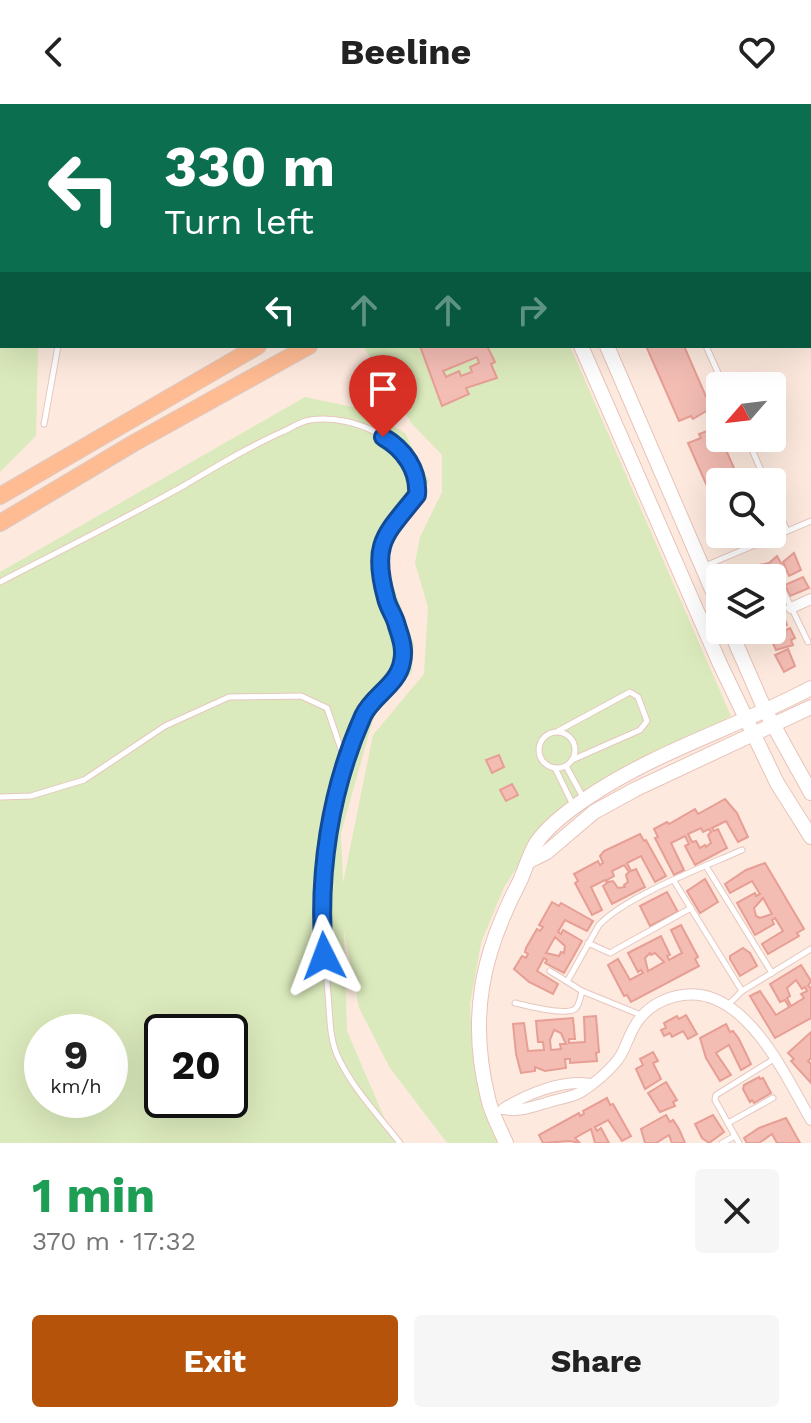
<!DOCTYPE html>
<html lang="en">
<head>
<meta charset="utf-8">
<style>
  :root { --surface:#fff; --page:#f6f6f6; --text:#222; --muted:#767676; --accent:#b45309 }
  body { margin:0; font-family:"Work Sans",sans-serif; background:var(--page); color:var(--text); height:100vh; display:flex; flex-direction:column; font-size:30px; white-space:nowrap }
  * { box-sizing:border-box; margin:0 }
  p { font-size:26px; color:var(--muted) }
  .icon { flex:none; width:44px; height:44px; fill:none; stroke:currentColor; stroke-width:2; stroke-linecap:round; stroke-linejoin:round }
  .map { position:relative; height:1039px; overflow:hidden }
  .sheet { display:flex; flex-direction:column; background:var(--surface); flex:1 }
  .sheet>* { flex:none }
  .top-card { position:absolute; left:0px; top:0px; width:812px; height:244px; box-shadow:0 8px 32px #0002; background:#0b6e4f; color:#fff; overflow:hidden }
  .needle { width:52px; rotate:242deg }
  .buttons { position:absolute; left:706px; top:268px; display:grid; gap:16px }
  .buttons a { display:grid; place-items:center; width:80px; height:80px; border-radius:8px; background:var(--surface); box-shadow:0 8px 32px #0002; font-size:40px }
  .speed { position:absolute; left:24px; top:910px; display:flex; gap:16px; font-size:40px; font-weight:700; text-align:center }
  .speed>* { display:grid; place-content:center; width:104px; height:104px; border-radius:50%; background:var(--surface); box-shadow:0 8px 32px #0002; line-height:1 }
  .speed small { font-size:20px; font-weight:400 }
  .speed .limit { border:4px solid #111; border-radius:12px; background:#fff; color:#111 }
  .pin { position:absolute; display:grid; place-items:center; width:68px; height:68px; color:#fff; margin:-82px -34px; border-radius:50% 50% 50% 0; rotate:-45deg; box-shadow:0 0 8px #0007 }
  .pin .icon { rotate:45deg }
  .me { position:absolute; width:88px; margin:-44px; rotate:357deg; stroke-linejoin:round; filter:drop-shadow(0 0 6px #0008) }
  .turn { display:flex; align-items:center; gap:28px; height:168px; padding:0 32px; font-size:36px }
  .turn .icon { width:104px; height:104px; stroke-width:2.5 }
  .turn b { display:block; font-size:56px; line-height:68px }
  .lanes { display:flex; align-items:center; height:76px; padding:0 32px; background:#0003; justify-content:center; gap:40px; direction:ltr }
  .lanes .off { opacity:.35 }
  .round { display:grid; place-items:center; flex:none; width:84px; height:84px; border-radius:8px; background:var(--page) }
  .headline { display:flex; align-items:center; justify-content:space-between; height:136px; padding:0 32px }
  h1 { font-size:48px; font-weight:700; line-height:60px; color:#1e9e55 }
  .primary-button { display:flex; gap:16px; margin-top:auto; padding:16px 32px }
  .primary-button a { flex:1; height:92px; border-radius:8px; background:var(--accent); color:#fff; font-size:32px; font-weight:700; line-height:92px; text-align:center }
  .primary-button a+a { background:var(--page); color:var(--text) }
  header { display:flex; justify-content:space-between; align-items:center; height:104px; padding:0 32px; background:var(--surface); font-size:36px; font-weight:700 }
  .map>svg:first-child { display:block }
  .green { fill:#dbeabc; fill-rule:evenodd }
  .building { fill:#f3bdb4; stroke:#e79e94; stroke-width:2; fill-rule:evenodd }
  .lines { fill:none; stroke-linecap:round; stroke-linejoin:round }
  .lane-casing { stroke:#e6c7bf; stroke-width:7 }
  .street-casing { stroke:#e6c7bf; stroke-width:12 }
  .secondary-casing { stroke:#e8c3b9; stroke-width:16 }
  .primary-casing { stroke:#d8cccb; stroke-width:18 }
  .lane { stroke:#fff; stroke-width:5 }
  .street { stroke:#fff; stroke-width:10 }
  .secondary { stroke:#fff; stroke-width:14 }
  .primary { stroke:#ffbb92; stroke-width:16 }
  .route-casing { stroke:#114b97; stroke-width:20 }
  .route { stroke:#1a73e8; stroke-width:14 }
</style>
</head>
<body>
<header><svg class="icon" aria-label="back" viewBox="0 0 24 24"><path d="M15 5l-7 7 7 7"/></svg>Beeline<svg class="icon" aria-label="heart" viewBox="0 0 24 24"><path d="M12 20l-8-8c-3-5 5-10 8-4 3-6 11-1 8 4z"/></svg></header>
<div class="map">
<svg width="811" height="1039" viewBox="0 0 811 1039">
  <rect width="100%" height="100%" fill="#fde9dd"/>
  <g class="green">
    <path d="M0 0 45 2H2V242H38L36 332 0 368Z"/>
    <path d="M363 242H570L731 612 571 702 529 745 504 783 481 839 470 901 473 951 484 1006 500 1039H447L390 964 359 904 344 826 347 927 395 1039H0V468L305 293 367 306 405 329 429 377 403 425 381 446 414 541 412 568 374 612 341 729 343 779 373 631 424 570 428 503 415 459 420 433 442 388V351L412 320ZM42 928H110V996H42ZM162 928H230V996H162Z"/>
  </g>
  <g class="building">
    <path d="M420 242H487L495 258 491 260 497 274 466 284 469 290 442 302ZM477 253 479 259 470 263 472 268 461 272 459 267 446 273 443 267Z"/>
    <path d="M646 242H684L711 304 693 315 691 312 679 317Z"/>
    <path d="M720 325V334H724L725 337 723 339 740 378H720V424L715 413 718 407 688 339 701 334 699 330 707 327 708 330Z"/>
    <path d="M794 449 801 466 789 472 783 458Z"/>
    <path d="M777 452 783 463 764 473 759 461 769 459Z"/>
    <path d="M803 473 809 484 790 492 785 481Z"/>
    <path d="M780 503 787 521 775 527 772 520V507Z"/>
    <path d="M790 524 795 534 791 536 793 541 776 546 770 533Z"/>
    <path d="M788 545 795 562 784 568 775 551Z"/>
    <path d="M499 651 504 663 492 669 486 656Z"/>
    <path d="M512 680 518 691 506 697 500 686Z"/>
    <path d="M725 695 737 709 748 733 738 738 726 717 712 724 714 727 718 725 727 744 695 761 685 742 689 740 685 732 671 739 684 766 674 771 655 734 658 733 654 725 667 718 669 720 695 705 698 710ZM701 724 703 728 709 725 711 728 708 731 711 739 706 743 705 741 700 744 696 737 692 738 688 730Z"/>
    <path d="M640 730 644 737 646 736 666 772 655 778 641 752 627 759 631 767 636 765 645 783 612 800 603 782 607 779 605 776 591 783 602 806 592 811 575 779 578 777 574 770 598 757 600 761 603 759 600 752 604 747ZM624 761 629 768 626 771 628 778 624 781 625 783 618 784 613 777 608 778 607 776 614 772 612 767Z"/>
    <path d="M765 759 804 825 797 829 799 832 768 850 762 840 783 827 775 814 772 816 774 820 755 831 737 799 755 789 756 792 760 790 752 777 730 789 725 780 746 766ZM763 794 772 810 760 814 756 812 754 804Z"/>
    <path d="M705 775 718 798 700 809 687 787Z"/>
    <path d="M667 788 678 808 650 822 640 802Z"/>
    <path d="M552 798 559 802 561 799 593 817 587 827 565 816 558 828 561 830 563 826 582 837 564 869 545 859 547 856 544 854 537 867 558 880 553 890 529 878 514 865 522 852 526 854 528 850 525 848 526 844 537 825 540 827 543 823 539 821ZM555 833 565 842 564 849 561 848 559 852 546 849Z"/>
    <path d="M681 821 698 853 695 855 699 862 631 898 627 891 624 892 608 861 618 855 630 876 643 869 641 866 638 868 628 849 661 832 670 851 667 852 669 856 682 849 671 826ZM650 849 651 851 655 849 664 858 648 867 645 854Z"/>
    <path d="M743 844 750 849 757 862 740 872 730 855V852Z"/>
    <path d="M801 861 811 877 808 882 811 884V914L775 934 750 892 760 887 776 911 789 903 785 896 780 898 770 880ZM796 876 802 885 805 883 807 887 801 890 804 894 791 902 787 894 790 892 787 884Z"/>
    <path d="M686 911 697 930 688 935 683 927 672 933 670 929 664 932 661 926 666 924 664 919 677 912 679 915Z"/>
    <path d="M596 912 599 948 596 949 597 957 570 959V955H565L566 964 545 967 535 963V967L521 969 516 950 513 920 524 919 528 947 544 946 543 938H538L536 917 573 914 575 935H569V939L585 938 584 913ZM554 926 561 929 566 940H560L561 945 551 946 550 936Z"/>
    <path d="M726 920 730 928 733 927 739 935 751 960 741 966 729 941 716 949 731 971 720 977 706 954 700 934Z"/>
    <path d="M811 928V954L808 957 811 960V979L791 957 794 955 788 949Z"/>
    <path d="M653 948 658 957 653 959 661 975 645 985 636 965 643 961 640 955Z"/>
    <path d="M759 973 760 975 763 974 771 989 754 999 752 996 750 998 743 985 744 981Z"/>
    <path d="M666 978 677 996 673 998 675 1002 660 1008 648 989Z"/>
    <path d="M607 994 610 1001 613 1000 631 1032 622 1037 608 1016 595 1023 597 1027 601 1024 609 1039H595L591 1025 575 1034 580 1039 570 1037 543 1039 539 1031 579 1009 580 1012 584 1010 583 1007Z"/>
    <path d="M666 1011 670 1018 673 1016 679 1025 685 1039H672L669 1031 656 1039H645L641 1025Z"/>
    <path d="M713 1011 724 1028 709 1039 702 1034 695 1020Z"/>
    <path d="M786 1014 800 1039H777L772 1030 759 1039H747L744 1034 759 1024Z"/>
  </g>
  <g class="lines">
    <defs>
      <g id="lane">
        <path d="M558 0 559 2"/>
        <path d="M52 2V0"/>
        <path d="M137 2 139 0"/>
        <path d="M810 177H811"/>
        <path d="M706 242 724 282"/>
        <path d="M44 320 58 242"/>
        <path d="M747 334 766 378"/>
        <path d="M772 392 787 427"/>
        <path d="M705 462 811 417"/>
        <path d="M776 472 808 538"/>
        <path d="M0 478C62 446 124 415 185 381 217 362 248 343 282 328 291 324 301 317 310 316 355 309 420 339 417 391 394 420 373 435 382 475 384 485 385 495 390 504 398 520 405 539 403 556 399 579 374 591 364 610 358 620 355 633 351 644 321 723 320 807 328 890 330 911 329 936 339 955 354 986 379 1012 400 1039"/>
        <path d="M558 627 630 588 638 593 647 617 640 626 572 656"/>
        <circle cx="557" cy="646" r="18"/>
        <path d="M566 662 584 695"/>
        <path d="M555 664 574 703"/>
        <path d="M0 693 31 692 84 676 165 622 229 593 301 592 327 604 345 657"/>
        <path d="M706 762 772 869"/>
        <path d="M674 777 742 887"/>
        <path d="M588 839 610 849 691 804"/>
        <path d="M550 867 582 887 641 911"/>
        <path d="M568 876 599 821C626 792 704 763 742 746"/>
        <path d="M515 899C527 902 565 912 575 905 579 902 581 892 582 887"/>
        <path d="M728 901 742 887 811 845"/>
        <path d="M728 1019 773 994"/>
        <path d="M722 1039 735 1032"/>
        <path d="M739 1039 715 996 716 991 774 955"/>
      </g>
      <g id="street">
        <path d="M463 0 464 2"/>
        <path d="M791 504 811 495"/>
        <path d="M503 1005C525 991 562 975 589 980"/>
        <path d="M504 1005C519 1008 531 1003 546 999 556 995 571 994 581 988 593 981 614 963 621 951 628 938 631 924 641 913 651 901 667 893 683 891 745 882 785 971 811 1016"/>
      </g>
      <g id="secondary">
        <path d="M581 242 720 560 777 679 811 733"/>
        <path d="M607 242 720 504"/>
        <path d="M730 526 765 606 811 689"/>
        <path d="M531 756 547 748 594 708 636 685 811 603"/>
        <path d="M506 1039C500 1025 491 1009 488 994 468 913 482 849 520 777 525 766 530 748 537 738 549 721 569 706 587 694 656 647 738 623 811 584"/>
      </g>
      <g id="primary">
        <path d="M810 64 811 63"/>
        <path d="M810 96H811"/>
        <path d="M0 392 258 242"/>
        <path d="M0 419 134 339 309 242"/>
      </g>
    </defs>
    <use href="#lane" class="lane-casing"/>
    <use href="#street" class="street-casing"/>
    <use href="#secondary" class="secondary-casing"/>
    <use href="#primary" class="primary-casing"/>
    <use href="#lane" class="lane"/>
    <use href="#street" class="street"/>
    <use href="#secondary" class="secondary"/>
    <use href="#primary" class="primary"/>
  </g>
  <g class="lines">
    <defs>
      <path id="route" d="M324 852C317 771 330 686 363 612 372 592 398 581 402 558 405 545 401 534 397 522 395 512 388 504 386 494 371 439 385 431 417 391 419 366 404 345 383 333"/>
    </defs>
    <use href="#route" class="route-casing"/>
    <use href="#route" class="route"/>
  </g>
</svg>
<div class="buttons">
<a><svg class="needle" viewBox="-14 -14 28 28"><path d="M0-13l5 13h-10z" fill="#e53935"/><path d="M0 13l5-13h-10z" fill="#767676"/></svg></a>
<a><svg class="icon" aria-label="search" viewBox="0 0 24 24"><circle cx="10" cy="10" r="6"/><path d="M15 15l6 6"/></svg></a>
<a><svg class="icon" aria-label="layers" viewBox="0 0 24 24"><path d="M12 4l9 5-9 5-9-5zM3 14l9 5 9-5"/></svg></a>
</div>
<div class="speed"><div>9<small>km/h</small></div><div class="limit">20</div></div>
<div class="pin" style="left:383px;top:333px;background:#d93025"><svg class="icon" aria-label="arrive" viewBox="0 0 24 24"><path d="M6 21V4h12l-3 4 3 4H6"/></svg></div>
<svg class="me" style="left:324px;top:852px" viewBox="-20 -20 40 40"><path d="M0-17L14 15 0 8-14 15z" fill="#1a73e8" stroke="#fff" stroke-width="4"/></svg>
<div class="top-card">
<div class="turn"><svg class="icon" aria-label="left" viewBox="0 0 24 24"><path d="M17 20v-9H6M10 6l-5 5 5 5"/></svg><div><b>330 m</b>Turn left</div></div>
<div class="lanes"><svg class="icon" aria-label="left" viewBox="0 0 24 24"><path d="M17 20v-9H6M10 6l-5 5 5 5"/></svg><svg class="icon off" aria-label="ahead" viewBox="0 0 24 24"><path d="M12 20V5M6 11l6-6 6 6"/></svg><svg class="icon off" aria-label="ahead" viewBox="0 0 24 24"><path d="M12 20V5M6 11l6-6 6 6"/></svg><svg class="icon off" aria-label="right" viewBox="0 0 24 24"><path d="M7 20v-9h11M14 6l5 5-5 5"/></svg></div>
</div>
</div>
<section class="sheet">
<div class="headline"><div><h1>1 min</h1><p>370 m · 17:32</p></div><a class="round"><svg class="icon" aria-label="close" viewBox="0 0 24 24"><path d="M6 6l12 12M18 6L6 18"/></svg></a></div>
<div class="primary-button"><a>Exit</a><a>Share</a></div>
</section>
</body>
</html>
